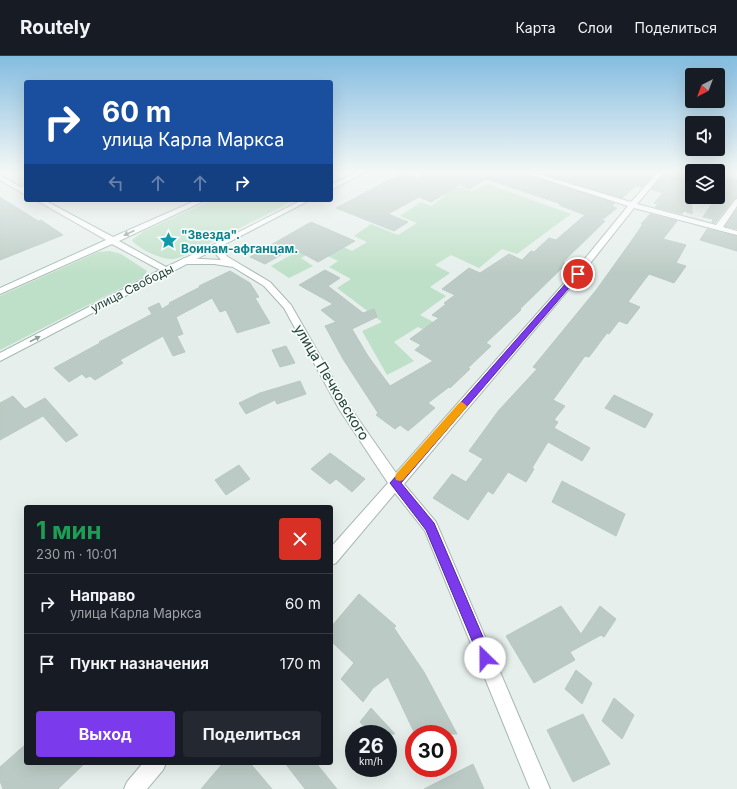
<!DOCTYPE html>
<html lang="ru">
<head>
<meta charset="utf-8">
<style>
  :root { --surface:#171b24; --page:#242831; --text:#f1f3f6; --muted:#9ea1a6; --line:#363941; --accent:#7c3aed }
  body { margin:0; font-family:Inter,sans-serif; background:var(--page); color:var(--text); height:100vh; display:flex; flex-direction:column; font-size:15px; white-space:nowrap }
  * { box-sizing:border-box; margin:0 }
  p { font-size:13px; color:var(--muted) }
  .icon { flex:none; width:22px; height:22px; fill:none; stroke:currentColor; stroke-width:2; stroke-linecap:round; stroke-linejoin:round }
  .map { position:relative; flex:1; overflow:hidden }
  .side { position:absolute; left:24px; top:449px; width:309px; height:260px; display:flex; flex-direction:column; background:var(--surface); border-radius:4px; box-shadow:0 4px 16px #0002 }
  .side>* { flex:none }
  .banner { position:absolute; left:24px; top:24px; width:309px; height:122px; border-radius:4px; box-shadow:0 4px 16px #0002; background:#1a4fa0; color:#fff; overflow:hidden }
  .needle { width:26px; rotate:222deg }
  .controls { position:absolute; left:685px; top:12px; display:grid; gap:8px }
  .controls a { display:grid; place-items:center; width:40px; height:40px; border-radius:4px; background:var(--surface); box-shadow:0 4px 16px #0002; font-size:20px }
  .speed { position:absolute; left:345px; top:669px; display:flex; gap:8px; font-size:20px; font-weight:700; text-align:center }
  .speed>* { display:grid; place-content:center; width:52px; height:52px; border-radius:50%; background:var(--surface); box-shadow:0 4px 16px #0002; line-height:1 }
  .speed small { font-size:10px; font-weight:400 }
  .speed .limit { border:6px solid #d22; background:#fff; color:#111 }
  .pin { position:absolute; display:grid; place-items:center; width:34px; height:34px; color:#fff; margin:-17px; border:2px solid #fff; border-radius:50%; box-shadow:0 1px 4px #0007 }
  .me { position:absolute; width:44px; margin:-22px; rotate:337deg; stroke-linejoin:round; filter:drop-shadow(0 0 3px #0008) }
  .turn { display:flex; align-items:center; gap:14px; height:84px; padding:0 12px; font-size:18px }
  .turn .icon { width:52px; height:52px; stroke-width:2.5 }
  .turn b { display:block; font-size:28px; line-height:34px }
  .lanes { display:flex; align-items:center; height:38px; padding:0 12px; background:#0003; justify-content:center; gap:20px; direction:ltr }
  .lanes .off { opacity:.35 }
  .round { display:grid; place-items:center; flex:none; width:42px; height:42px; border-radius:4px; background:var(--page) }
  .summary { display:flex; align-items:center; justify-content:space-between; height:68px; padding:0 12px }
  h1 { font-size:24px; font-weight:700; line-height:30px; color:#1e9e55 }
  .cta { display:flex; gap:8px; margin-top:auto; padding:8px 12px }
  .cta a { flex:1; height:46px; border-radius:4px; background:var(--accent); color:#fff; font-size:16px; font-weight:700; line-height:46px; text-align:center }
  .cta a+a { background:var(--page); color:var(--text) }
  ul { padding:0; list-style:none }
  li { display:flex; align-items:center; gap:12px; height:60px; padding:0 12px; border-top:1px solid var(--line) }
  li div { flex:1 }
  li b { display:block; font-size:15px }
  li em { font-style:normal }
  header { display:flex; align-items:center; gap:24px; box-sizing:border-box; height:56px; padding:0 20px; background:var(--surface); border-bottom:1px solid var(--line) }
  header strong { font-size:19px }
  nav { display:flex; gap:22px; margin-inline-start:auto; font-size:14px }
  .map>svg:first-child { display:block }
  .green { fill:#bfe0c8 }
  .building { fill:#bbcac4; stroke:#b8c9c2 }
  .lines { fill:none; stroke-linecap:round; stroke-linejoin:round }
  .lane-casing { stroke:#a8b8b2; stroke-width:2 }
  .street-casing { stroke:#a8b8b2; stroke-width:2 }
  .secondary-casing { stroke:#a4bbb3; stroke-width:2 }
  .lane { fill:#fff; fill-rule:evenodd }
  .street { fill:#fff; fill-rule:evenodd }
  .secondary { fill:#fff; fill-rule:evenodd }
  .oneway { fill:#92a09c }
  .route { fill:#7c3aed; stroke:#51269a }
  .slow { fill:#f59e0b }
  .labels { text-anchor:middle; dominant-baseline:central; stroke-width:3.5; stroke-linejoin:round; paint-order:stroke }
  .far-culture-label { font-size:12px; font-weight:bold; fill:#0d838f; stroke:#f7fbf9; text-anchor:start }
  .far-street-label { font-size:12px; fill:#24423a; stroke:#f7fbf9 }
  .street-label { font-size:14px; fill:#24423a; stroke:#f7fbf9 }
</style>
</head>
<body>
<header>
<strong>Routely</strong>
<nav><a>Карта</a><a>Слои</a><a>Поделиться</a></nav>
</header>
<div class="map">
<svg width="737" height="733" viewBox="0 0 737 733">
  <rect width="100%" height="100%" fill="#e6efeb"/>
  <g class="green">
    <path d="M423 120 472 135 488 128 571 158 517 198 502 193 479 212 451 199 435 209 450 217 430 231 446 240 420 259 443 271 433 278 418 271 394 286 414 305 387 319 362 275 382 266 337 232 351 223 329 211 338 205 315 194 301 202 313 210 289 222 271 210 315 186 343 191 352 195 367 186 354 180 371 168 398 179 417 167 400 160 421 146 431 150 445 140 419 131 414 125Z"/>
    <path d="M212 144H295L189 198C184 199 179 202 174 203 162 204 138 193 132 184L144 175Z"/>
    <path d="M110 195 121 198 147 215 143 221 0 294V240L98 196Z"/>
  </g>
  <g class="building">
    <path d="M423 116H521L522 117 615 147 612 150 617 152 602 164 605 165 563 206 566 208 520 253 521 254 486 287 491 290 468 312 470 313 450 332 449 331 428 347 435 352 408 375 400 369 395 373 376 359 378 357 343 303 325 270 336 266 321 254 333 248 299 229 325 214 340 222 328 230 363 257 374 253 377 261 352 273 368 300 390 330 433 305 415 294 421 289 410 283 439 262 432 259 446 248 444 247 455 239 442 233 469 212 480 217 509 198 522 204 531 195 534 196 549 182 556 184 585 159 559 149 561 148 486 123 470 133 459 129 431 146 419 141 388 158 408 166 394 175 336 152 402 117 422 123Z"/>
    <path d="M536 116H656L642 131 636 130 622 142Z"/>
    <path d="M665 116H692V158L684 155 682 158 655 151 658 148 654 147 663 137 651 133Z"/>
    <path d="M718 119 737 124V142L734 143 715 167 712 166 713 163 703 161 713 146 718 147Z"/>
    <path d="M0 141 38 165 41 164 63 179 0 204Z"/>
    <path d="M737 153V173L725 170Z"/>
    <path d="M650 158 677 165 663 183 686 189 676 207 686 210 674 227 649 218 628 246 640 251 627 268 619 265 609 278 607 277 589 301 585 300 553 344 565 350 554 364 558 366 554 372 590 392 582 405 548 386 532 412 534 413 526 426 508 416 493 438 488 435 468 464 433 442 452 418 466 426 483 403 469 395 499 354 537 313 533 311 597 233 632 184 643 168H641Z"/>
    <path d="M311 166 355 185 318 206 293 192 265 208 250 201Z"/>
    <path d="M707 173 737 180V195L700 184Z"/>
    <path d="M230 215 250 227 259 241 255 242 270 267 237 277 226 254 220 256 212 242 176 261 183 278 177 280 185 296 173 300 163 280 120 304 123 307 95 324 90 320 86 322 82 318 69 326 54 312 100 287 99 286 152 258 148 252 159 247 162 253 170 248 169 247 200 231 199 230Z"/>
    <path d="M286 290 295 307 280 311 272 294Z"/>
    <path d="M300 325 306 338 277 348 275 344 246 358 239 347 260 337Z"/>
    <path d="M614 339 653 358 645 372 605 352Z"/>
    <path d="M13 340 25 353 45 342 78 379 66 386 43 360 0 384V347Z"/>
    <path d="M330 397 365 423 352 436 336 423 330 428 311 413Z"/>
    <path d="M239 409 250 423 226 439 215 424Z"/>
    <path d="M562 425 625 458 616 480 552 446Z"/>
    <path d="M359 538 396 570 394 572 424 616 457 678H415L388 621 373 632 363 646 341 623 354 607 331 585V571Z"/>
    <path d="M561 550 581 578 600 550 616 563 604 581 601 579 570 596 575 604 534 627 506 580Z"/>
    <path d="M576 614 592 627 582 648 565 633Z"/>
    <path d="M614 642 634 659 622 683 602 665Z"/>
    <path d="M371 652 395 678H371L360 666Z"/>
    <path d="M583 658 610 708 573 726 547 674Z"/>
    <path d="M26 688V707H85L58 733H3L0 725V711Z"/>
    <path d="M223 707H250L272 733H201Z"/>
    <path d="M285 707H316L337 733H305Z"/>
    <path d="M473 708 484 733H424Z"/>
  </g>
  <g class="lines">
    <defs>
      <path id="lane" d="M26 129V133L19 135 16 133Z"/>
      <g id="street">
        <path d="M522 116H531L631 146 658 116H664L637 148 716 169 735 144 737 143V150L723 171 737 175V179L634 152 580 220 404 428 436 466 550 733H530L425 475 395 437 336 507 331 509V491L388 427 339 353 284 252 264 230 233 211 214 208H184L180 205 184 202 221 204 216 198 214 190 218 188H221L224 197 228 201 270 226 291 249 347 347 396 417 574 216 628 150Z"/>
        <path d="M143 707H166L163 714 147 733H124L127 726Z"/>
      </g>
      <g id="secondary">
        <path d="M357 116H365L331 134V129Z"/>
        <path d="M0 119 26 134V139L0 124Z"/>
        <path d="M36 144H44L113 181 197 144H206L119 185 166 211 215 188 302 144H310L0 305V297L160 214 112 188 0 238V232L106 184Z"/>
      </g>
    </defs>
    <use href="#lane" class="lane-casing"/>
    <use href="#street" class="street-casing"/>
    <use href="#secondary" class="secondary-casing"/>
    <use href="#lane" class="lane"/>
    <use href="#street" class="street"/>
    <use href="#secondary" class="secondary"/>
  </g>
  <defs><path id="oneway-solid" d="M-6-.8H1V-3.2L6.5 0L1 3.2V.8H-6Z"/></defs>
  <g class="oneway">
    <use href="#oneway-solid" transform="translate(129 177) rotate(156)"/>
    <use href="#oneway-solid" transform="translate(35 283) rotate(-28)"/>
  </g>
  <linearGradient id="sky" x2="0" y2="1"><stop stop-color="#84bce0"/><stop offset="0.53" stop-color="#f4f8f6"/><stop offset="1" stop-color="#f4f8f6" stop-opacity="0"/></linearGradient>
  <rect width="737" height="218" fill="url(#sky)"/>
  <path class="route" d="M578 216 581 218 580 219 401 427 434 467 492 602 490 606 485 608 481 606 426 474 390 427 575 217Z"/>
  <path class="slow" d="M462 346 467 350 466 352 403 424 400 425 396 424 395 421 396 418 459 347Z"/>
  <defs>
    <symbol id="sight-bare" viewBox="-9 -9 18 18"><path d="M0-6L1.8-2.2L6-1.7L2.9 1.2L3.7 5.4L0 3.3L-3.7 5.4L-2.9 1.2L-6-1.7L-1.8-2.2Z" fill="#0f9aa8" stroke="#f7fbf9" stroke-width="2.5" paint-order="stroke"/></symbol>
  </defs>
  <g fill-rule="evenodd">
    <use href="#sight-bare" x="156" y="172" width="25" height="25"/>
  </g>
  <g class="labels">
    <g class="far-culture-label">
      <text x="181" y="178">"Звезда".<tspan x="181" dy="14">Воинам-афганцам.</tspan></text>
    </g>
    <g class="far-street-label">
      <text transform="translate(132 232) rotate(-27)">улица Свободы</text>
    </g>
    <g class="street-label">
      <text transform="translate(332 326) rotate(59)">улица Печковского</text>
    </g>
  </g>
</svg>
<div class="controls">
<a><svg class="needle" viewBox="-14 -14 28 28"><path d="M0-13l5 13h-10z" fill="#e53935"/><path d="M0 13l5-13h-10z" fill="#9ea1a6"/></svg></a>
<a><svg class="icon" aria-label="sound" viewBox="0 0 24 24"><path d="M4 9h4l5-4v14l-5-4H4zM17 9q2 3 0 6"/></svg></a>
<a><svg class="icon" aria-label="layers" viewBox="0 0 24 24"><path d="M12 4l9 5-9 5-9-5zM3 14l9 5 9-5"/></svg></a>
</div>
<div class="speed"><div>26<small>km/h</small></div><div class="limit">30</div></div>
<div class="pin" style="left:578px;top:218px;background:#d93025"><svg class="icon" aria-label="arrive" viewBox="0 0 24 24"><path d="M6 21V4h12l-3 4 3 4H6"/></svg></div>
<svg class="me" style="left:485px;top:602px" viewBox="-20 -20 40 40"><circle r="19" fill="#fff"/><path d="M0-13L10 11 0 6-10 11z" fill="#7c3aed"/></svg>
<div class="banner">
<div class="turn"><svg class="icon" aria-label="right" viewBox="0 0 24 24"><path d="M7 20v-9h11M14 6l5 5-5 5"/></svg><div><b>60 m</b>улица Карла Маркса</div></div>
<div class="lanes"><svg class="icon off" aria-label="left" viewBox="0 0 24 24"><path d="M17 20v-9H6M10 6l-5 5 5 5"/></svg><svg class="icon off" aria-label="ahead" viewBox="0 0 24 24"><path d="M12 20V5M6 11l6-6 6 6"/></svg><svg class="icon off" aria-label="ahead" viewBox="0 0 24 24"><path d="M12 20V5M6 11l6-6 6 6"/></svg><svg class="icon" aria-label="right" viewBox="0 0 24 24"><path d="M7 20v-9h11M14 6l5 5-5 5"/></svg></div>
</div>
<section class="side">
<div class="summary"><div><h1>1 мин</h1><p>230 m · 10:01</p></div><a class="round" style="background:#d93025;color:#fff"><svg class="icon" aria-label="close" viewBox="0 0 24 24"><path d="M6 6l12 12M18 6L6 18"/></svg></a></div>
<ul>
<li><svg class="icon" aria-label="right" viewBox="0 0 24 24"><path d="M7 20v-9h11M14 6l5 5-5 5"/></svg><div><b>Направо</b><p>улица Карла Маркса</p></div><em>60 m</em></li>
<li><svg class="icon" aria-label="arrive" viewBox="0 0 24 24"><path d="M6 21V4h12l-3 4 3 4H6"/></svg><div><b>Пункт назначения</b></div><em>170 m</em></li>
</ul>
<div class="cta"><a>Выход</a><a>Поделиться</a></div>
</section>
</div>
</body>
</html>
